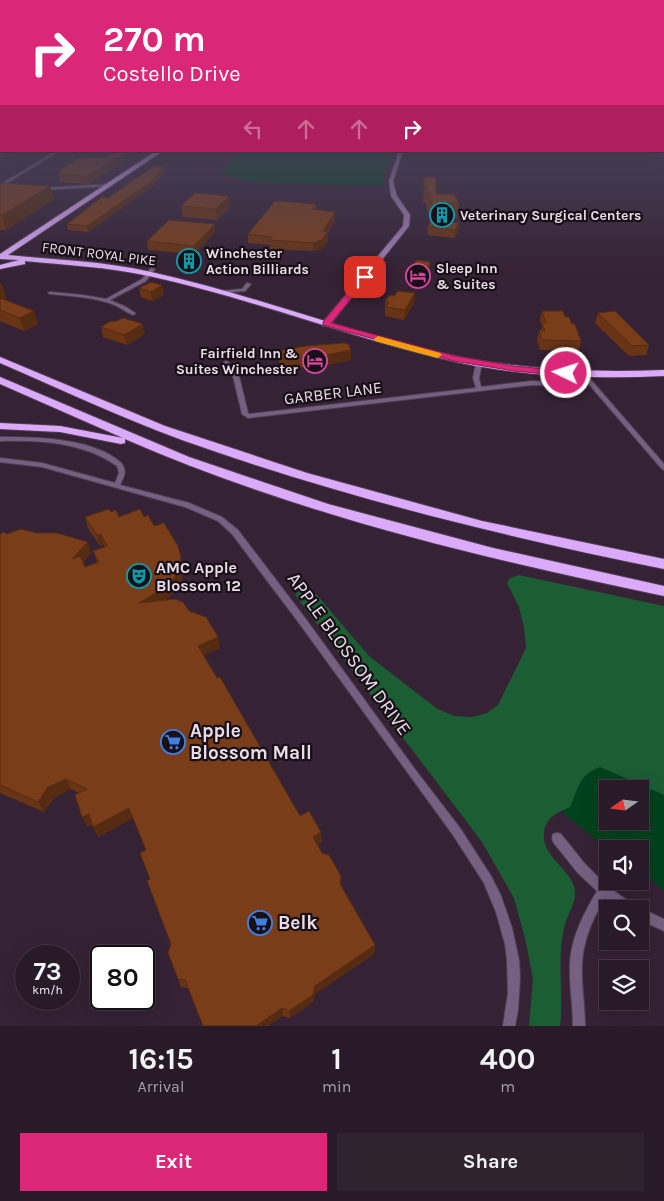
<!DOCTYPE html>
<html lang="en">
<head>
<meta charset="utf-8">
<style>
  :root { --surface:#281a28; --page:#302330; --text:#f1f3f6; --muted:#a5a1a8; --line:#443845; --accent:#db2777 }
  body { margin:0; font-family:Karla,sans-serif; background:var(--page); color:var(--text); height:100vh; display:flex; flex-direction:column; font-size:19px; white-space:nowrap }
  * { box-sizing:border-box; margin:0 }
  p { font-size:16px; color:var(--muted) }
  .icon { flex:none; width:28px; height:28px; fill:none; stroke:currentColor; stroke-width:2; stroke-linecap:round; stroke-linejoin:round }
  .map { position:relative; height:1026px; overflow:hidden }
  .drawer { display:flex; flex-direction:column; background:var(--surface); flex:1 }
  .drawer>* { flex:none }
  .guide { position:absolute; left:0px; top:0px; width:665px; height:152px; box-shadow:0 5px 20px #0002,0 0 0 1px var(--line); background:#db2777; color:#fff; overflow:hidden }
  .needle { width:32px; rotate:256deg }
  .tools { position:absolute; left:599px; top:780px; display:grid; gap:10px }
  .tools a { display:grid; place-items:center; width:50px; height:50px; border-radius:0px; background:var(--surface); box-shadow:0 5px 20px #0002,0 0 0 1px var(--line); font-size:25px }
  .speed { position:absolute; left:15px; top:945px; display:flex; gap:10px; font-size:25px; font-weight:700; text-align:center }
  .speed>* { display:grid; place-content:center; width:65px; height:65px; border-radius:50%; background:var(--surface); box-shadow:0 5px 20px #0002,0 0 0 1px var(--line); line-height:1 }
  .speed small { font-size:12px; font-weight:400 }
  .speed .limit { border:2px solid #111; border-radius:8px; background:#fff; color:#111 }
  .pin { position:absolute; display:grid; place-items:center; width:42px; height:42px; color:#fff; margin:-21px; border-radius:10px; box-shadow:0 2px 8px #0006 }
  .me { position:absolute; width:55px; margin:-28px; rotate:274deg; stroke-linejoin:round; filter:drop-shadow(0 0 4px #0008) }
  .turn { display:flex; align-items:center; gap:18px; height:105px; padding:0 20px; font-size:22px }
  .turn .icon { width:65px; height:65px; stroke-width:2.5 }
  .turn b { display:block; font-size:35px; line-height:42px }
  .lanes { display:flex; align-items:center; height:48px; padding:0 20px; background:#0003; justify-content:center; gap:25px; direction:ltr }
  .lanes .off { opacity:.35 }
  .eta { display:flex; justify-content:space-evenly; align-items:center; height:85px; text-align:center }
  .eta b { font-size:30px; font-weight:700; line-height:35px }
  .action { display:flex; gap:10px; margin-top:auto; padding:10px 20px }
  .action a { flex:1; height:58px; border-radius:0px; background:var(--accent); color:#fff; font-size:20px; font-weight:700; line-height:58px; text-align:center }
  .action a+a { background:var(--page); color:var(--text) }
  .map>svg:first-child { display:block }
  .green { fill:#00421d; fill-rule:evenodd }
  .forest { fill:#1b5e33 }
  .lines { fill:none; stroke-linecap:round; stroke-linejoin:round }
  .street-casing { stroke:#524052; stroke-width:2 }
  .secondary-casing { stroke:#524052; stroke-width:2 }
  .highway-casing { stroke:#524052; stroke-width:2 }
  .street { fill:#746081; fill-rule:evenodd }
  .secondary { fill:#9e7eb2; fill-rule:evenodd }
  .highway { fill:#dbaafb; fill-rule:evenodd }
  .wall { fill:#693416 }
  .shaded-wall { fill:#552b12 }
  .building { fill:#7a3d1a; stroke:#552b12 }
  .route { fill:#db2777; stroke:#8e194d }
  .slow { fill:#f59e0b }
  .labels { text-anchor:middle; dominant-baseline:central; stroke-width:4.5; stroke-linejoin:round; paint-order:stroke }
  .far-poi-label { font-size:14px; font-weight:bold; fill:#eadde9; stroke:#180f17; text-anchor:start }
  .far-street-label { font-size:14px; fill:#eadde9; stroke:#180f17 }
  .street-label { font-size:16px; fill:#eadde9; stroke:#180f17 }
  .poi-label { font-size:16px; font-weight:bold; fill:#eadde9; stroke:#180f17; text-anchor:start }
  .near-street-label { font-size:19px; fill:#eadde9; stroke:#180f17 }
  .near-poi-label { font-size:19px; font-weight:bold; fill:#eadde9; stroke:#180f17; text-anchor:start }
</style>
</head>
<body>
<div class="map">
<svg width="664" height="1026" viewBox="0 0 664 1026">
  <rect width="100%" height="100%" fill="#352235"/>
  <g class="green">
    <path d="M239 151H393L381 186 249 182 222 173 221 170 235 158Z"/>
    <path d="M600 767 664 795V891L640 870V849H608L564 814 563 810 570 807C579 788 578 775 600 767ZM608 789H640V821H608Z"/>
  </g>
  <path class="forest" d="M519 575 664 606V795L600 767C578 775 579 788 570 807 557 813 546 817 544 832 541 858 572 868 575 891 576 902 568 914 565 924 556 958 564 991 560 1026H529L533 979 525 938 514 898 482 842 295 595 299 591 305 590 317 595 369 656 436 708 454 716 472 717 487 713 498 705 526 648 524 627 519 607 507 583 510 578Z"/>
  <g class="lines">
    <defs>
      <g id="street">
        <path d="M0 135H1V137L0 138Z"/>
        <path d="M56 151H60L0 187V185Z"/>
        <path d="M111 184 112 186 42 190 40 189 42 188Z"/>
        <path d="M151 268 155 269 146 281 110 300 126 307 135 313V314L133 315C126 312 120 307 112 304 93 297 71 296 50 294L48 293 50 292 82 295 106 299 142 279Z"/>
        <path d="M247 283 251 284 245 291 221 293 219 292 221 291 242 289Z"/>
        <path d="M226 361 228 362 238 372 248 413 249 414 476 388 473 378 476 363 479 361 482 363 479 378 481 387 532 381 557 382 559 383 570 394 567 396 565 395 555 386 532 385 248 418 242 414 232 372 223 363Z"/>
        <path d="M583 372 585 373 664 464V470L662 469 581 375 580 374Z"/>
        <path d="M0 437C35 437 86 438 115 458 118 461 122 462 123 466 127 473 123 478 120 485L189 503 222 517 238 530 305 618 414 768 460 828 491 876 501 896 512 928 519 960 520 977 518 1010 515 1026H503L508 993 507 960 505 944 496 912 484 883 453 835 299 623 232 534 218 521 185 507 42 467 0 462V458L42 463 115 483 119 473 117 466C83 442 40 440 0 441Z"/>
        <path d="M557 833 561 834 585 864 603 882 608 877V881H615L611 889 634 905 635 909H620L605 898C593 918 583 940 582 964 581 984 585 1005 585 1026H573C573 1005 569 984 570 964 571 938 584 913 597 891L577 872 553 842 552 838 553 834Z"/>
        <path d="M640 908 664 919V931L640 920Z"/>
      </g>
      <path id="secondary" d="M399 151H403L393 181 397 196 410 215 409 226 329 326H323V322L403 226 404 215 391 196 389 181Z"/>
      <g id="highway">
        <path d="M156 151H163L8 255C56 260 104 261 151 272 257 295 358 337 465 358 531 370 597 373 664 370V376C596 379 528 377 461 363 355 340 255 299 149 276 108 267 66 265 25 261V264L0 269V265L19 260 0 259V254Z"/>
        <path d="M0 357 165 426 307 473 482 521 664 559V569C501 536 339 496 182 440 120 417 60 389 0 363Z"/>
        <path d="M0 377 189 457 328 504 493 548 664 586V596C481 558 297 514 125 439V443L121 444 60 432 0 429V423L60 426 123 438 0 384Z"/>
      </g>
    </defs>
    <use href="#street" class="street-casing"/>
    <use href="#secondary" class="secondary-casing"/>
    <use href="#highway" class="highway-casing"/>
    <use href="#street" class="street"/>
    <use href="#secondary" class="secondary"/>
    <use href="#highway" class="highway"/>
  </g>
  <g class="wall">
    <path d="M125 153 126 160 89 184 60 182 58 171Z"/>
    <path d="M164 172 153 186 88 232 68 230 67 224 108 198Z"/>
    <path d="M424 177 436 194 459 203 457 219H434V220L459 223 458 232 454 238 427 235 428 226 431 222 425 202H423Z"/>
    <path d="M0 184 50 186 54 199 6 230H0Z"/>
    <path d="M316 204V210L335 220 328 233V240L322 249 313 251 270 249V245L248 243V234Z"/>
    <path d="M181 206 230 207 217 220 183 217Z"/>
    <path d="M215 224V232L195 254 148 250 147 241Z"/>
    <path d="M407 271 430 273 420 285H408L407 280Z"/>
    <path d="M0 284 2 285 6 297 3 299 34 311 38 324 24 331 0 321Z"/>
    <path d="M139 288 164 295 152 301 141 297Z"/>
    <path d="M415 293 414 303 404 320 385 316V301L394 296Z"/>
    <path d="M542 311 565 317 572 324 581 341 579 351 540 350 537 340 539 330 541 331 542 326 540 320Z"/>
    <path d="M598 313 649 345 646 355 629 356 595 323Z"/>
    <path d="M101 327 145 334 127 345 103 337Z"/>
    <path d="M306 346 351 360 327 365 285 369 281 368 279 362 278 351Z"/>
    <path d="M111 512 119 517H144L154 526 183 568 182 580 177 589 168 598 164 600 189 611 220 648 203 655 300 816 322 842 318 845 322 853 341 876V885L375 945 374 954 315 994 313 1002 290 1018 188 988 181 987 178 979 171 944 150 879 146 850 133 818 98 837 92 825 87 827 79 793 71 789 54 798 44 812 0 793V535L91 553 83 562 85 567 97 562 93 551 105 547 104 545 100 546 88 528 85 517Z"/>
  </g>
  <g class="shaded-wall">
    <path d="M125 153 126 160 89 184 87 176Z"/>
    <path d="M164 167V172L153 186 88 232 87 226Z"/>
    <path d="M50 186 54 199 6 230 2 215Z"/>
    <path d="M229 196 230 207 217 220 216 209Z"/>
    <path d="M436 203 434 219 433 228 434 211Z"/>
    <path d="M335 212V220L328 233V240L322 249 313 251V243L323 231Z"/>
    <path d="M459 223 458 232 454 238 455 230Z"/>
    <path d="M215 224V232L195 254 194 246Z"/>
    <path d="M430 264V273L420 285 421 276Z"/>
    <path d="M2 285 6 297 0 300V286Z"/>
    <path d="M162 285 164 295 152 301 151 292Z"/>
    <path d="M415 293 414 303 404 320 405 310Z"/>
    <path d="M34 311 38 324 24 331 20 318Z"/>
    <path d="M143 324 145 334 127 345 124 335Z"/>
    <path d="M351 350V360L327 365V355Z"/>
    <path d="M101 534 104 545 100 546 97 535Z"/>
    <path d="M88 542 91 553 76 570 72 559Z"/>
    <path d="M181 557 183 568 182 580 177 589 168 598 142 614 139 603Z"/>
    <path d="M218 637 220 648 200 657 198 646Z"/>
    <path d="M66 779 71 789 54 798 44 812 38 802 48 787Z"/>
    <path d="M129 808 133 818 98 837 93 827Z"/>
    <path d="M89 814 93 824 87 827 82 817Z"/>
    <path d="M321 832 322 842 314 847 313 837Z"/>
    <path d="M375 945 374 954 315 994 313 1002 290 1018 289 1011 315 986Z"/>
    <path d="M282 1008 283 1016 268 1026H256Z"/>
  </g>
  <g class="building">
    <path d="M112 153H125L87 176 59 174 62 172 58 171 81 157 104 158Z"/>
    <path d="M154 166 164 167 152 181 87 226 67 224 102 197 108 198Z"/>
    <path d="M424 177H436V194H454L459 203H436L434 211 426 186H424Z"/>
    <path d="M1 183 50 186 2 215H0V184Z"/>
    <path d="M195 193 229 196 216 209 181 206Z"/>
    <path d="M275 201 316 204 312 209 335 212 323 231H328L322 240 313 243 270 240 272 237 248 234Z"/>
    <path d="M169 220 215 224 194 246 147 241Z"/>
    <path d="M432 220 459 223 455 230 428 226Z"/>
    <path d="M417 260 430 262V264L421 276 408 275 407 271Z"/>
    <path d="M151 282 162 285 151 292 139 288Z"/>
    <path d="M398 291 415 293 405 310 386 307 389 302 385 301 390 295 394 296Z"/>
    <path d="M0 298 34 311 20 318 0 310Z"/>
    <path d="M542 311H563L565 317H569L572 324H575L581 341 542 340 539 330 545 331 542 323H546Z"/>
    <path d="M615 311 649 345 632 346 598 313Z"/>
    <path d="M123 318 143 324 124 335 101 327 111 321 114 322Z"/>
    <path d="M344 343 348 344 351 350 327 355 284 359 281 358 278 351 306 346Z"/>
    <path d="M109 509 111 512 116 510 119 517 140 509 144 517 148 515 154 526 164 523 178 546 181 557 180 568 174 578 166 587 139 603 175 599 183 602 189 611 206 617 218 637 198 646 217 678 220 677 300 816 309 811 321 832 313 837 322 853 329 855 341 876 340 884 375 945 315 986 313 995 289 1011 282 1008 256 1026H203L185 980 178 979 168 953 171 944 147 881 150 879 140 853 146 850 129 808 93 827 89 814 82 817 75 795 87 789 66 779 48 787 38 802 0 785V535L3 532 7 534 21 529 37 533H57L88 542 72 559 80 556 85 567 99 562 93 551 107 546 101 534 97 535 85 517Z"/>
  </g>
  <linearGradient id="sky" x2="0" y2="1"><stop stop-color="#1d131d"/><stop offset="0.47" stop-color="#4b445c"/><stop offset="1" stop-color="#4b445c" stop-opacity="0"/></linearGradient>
  <rect width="664" height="273" fill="url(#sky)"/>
  <path class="route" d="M362 275 369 277 331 323 455 356 514 366 566 371 570 373 566 376 514 371 454 361 323 325V322Z"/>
  <path class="slow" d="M378 336 440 353 442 355 437 358 375 341 374 339Z"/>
  <defs>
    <symbol id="building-ring" viewBox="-11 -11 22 22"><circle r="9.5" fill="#180f17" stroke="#0f9aa8" stroke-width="1.5"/><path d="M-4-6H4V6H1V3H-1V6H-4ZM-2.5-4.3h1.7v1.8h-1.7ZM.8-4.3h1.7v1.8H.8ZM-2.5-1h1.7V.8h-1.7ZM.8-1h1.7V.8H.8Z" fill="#0f9aa8"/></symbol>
    <symbol id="hotel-ring" viewBox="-11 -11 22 22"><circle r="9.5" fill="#180f17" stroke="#d1479c" stroke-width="1.5"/><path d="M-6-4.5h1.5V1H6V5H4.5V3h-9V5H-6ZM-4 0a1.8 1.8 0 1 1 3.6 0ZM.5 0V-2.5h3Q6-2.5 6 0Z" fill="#d1479c"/></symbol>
    <symbol id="theatre-ring" viewBox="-11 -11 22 22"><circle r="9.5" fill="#180f17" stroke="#0f9aa8" stroke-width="1.5"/><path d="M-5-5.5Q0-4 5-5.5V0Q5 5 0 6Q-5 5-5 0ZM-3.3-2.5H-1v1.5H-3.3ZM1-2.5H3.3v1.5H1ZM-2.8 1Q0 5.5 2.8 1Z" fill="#0f9aa8"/></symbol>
    <symbol id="supermarket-ring" viewBox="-11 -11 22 22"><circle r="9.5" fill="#180f17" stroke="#3f7fe0" stroke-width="1.5"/><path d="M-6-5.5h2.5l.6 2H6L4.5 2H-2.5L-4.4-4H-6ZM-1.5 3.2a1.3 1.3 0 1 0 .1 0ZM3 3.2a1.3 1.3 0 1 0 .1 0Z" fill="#3f7fe0"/></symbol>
  </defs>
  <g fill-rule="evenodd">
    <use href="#building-ring" x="428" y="201" width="28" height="28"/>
    <use href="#building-ring" x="175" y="247" width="28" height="28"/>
    <use href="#hotel-ring" x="404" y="262" width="28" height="28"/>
    <use href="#hotel-ring" x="301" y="347" width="28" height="28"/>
    <use href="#theatre-ring" x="125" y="562" width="28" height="28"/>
    <use href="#supermarket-ring" x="159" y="728" width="28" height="28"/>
    <use href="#supermarket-ring" x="246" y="909" width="28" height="28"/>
  </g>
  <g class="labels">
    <g class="far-poi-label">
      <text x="460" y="215">Veterinary Surgical Centers</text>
      <text x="206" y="253">Winchester<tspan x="206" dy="16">Action Billiards</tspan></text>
      <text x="436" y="268">Sleep Inn<tspan x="436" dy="16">&amp; Suites</tspan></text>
      <text x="298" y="353" text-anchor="end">Fairfield Inn &amp;<tspan x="298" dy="16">Suites Winchester</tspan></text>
    </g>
    <g class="far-street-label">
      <text transform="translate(99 254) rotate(7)">FRONT ROYAL PIKE</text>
    </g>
    <g class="street-label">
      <text transform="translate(333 393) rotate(-7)">GARBER LANE</text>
    </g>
    <g class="poi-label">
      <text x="156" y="567">AMC Apple<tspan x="156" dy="18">Blossom 12</tspan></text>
    </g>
    <g class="near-street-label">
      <text transform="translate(349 654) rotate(54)">APPLE BLOSSOM DRIVE</text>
    </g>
    <g class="near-poi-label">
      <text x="190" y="731">Apple<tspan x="190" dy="22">Blossom Mall</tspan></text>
      <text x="278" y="923">Belk</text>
    </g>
  </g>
</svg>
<div class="tools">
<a><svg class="needle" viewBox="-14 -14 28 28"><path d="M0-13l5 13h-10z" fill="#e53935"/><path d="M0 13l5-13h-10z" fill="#a5a1a8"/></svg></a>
<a><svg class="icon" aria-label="sound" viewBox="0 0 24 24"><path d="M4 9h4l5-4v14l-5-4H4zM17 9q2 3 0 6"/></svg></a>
<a><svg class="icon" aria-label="search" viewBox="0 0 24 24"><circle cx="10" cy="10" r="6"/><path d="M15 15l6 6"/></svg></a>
<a><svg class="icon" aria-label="layers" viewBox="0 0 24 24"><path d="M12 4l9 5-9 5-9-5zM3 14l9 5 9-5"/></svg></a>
</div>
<div class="speed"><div>73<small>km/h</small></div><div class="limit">80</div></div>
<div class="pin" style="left:365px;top:277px;background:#d93025"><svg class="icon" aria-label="arrive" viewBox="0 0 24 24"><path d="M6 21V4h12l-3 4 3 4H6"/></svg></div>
<svg class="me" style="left:566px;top:373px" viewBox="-20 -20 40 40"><circle r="17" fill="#db2777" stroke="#fff" stroke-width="3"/><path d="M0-11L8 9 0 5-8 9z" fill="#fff"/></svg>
<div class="guide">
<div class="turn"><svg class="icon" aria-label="right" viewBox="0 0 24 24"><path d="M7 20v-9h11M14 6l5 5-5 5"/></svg><div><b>270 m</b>Costello Drive</div></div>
<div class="lanes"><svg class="icon off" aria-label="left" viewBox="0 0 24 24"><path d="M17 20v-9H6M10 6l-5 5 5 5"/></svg><svg class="icon off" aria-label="ahead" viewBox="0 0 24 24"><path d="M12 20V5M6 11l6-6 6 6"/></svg><svg class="icon off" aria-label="ahead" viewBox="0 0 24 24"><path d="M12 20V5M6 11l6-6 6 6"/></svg><svg class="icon" aria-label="right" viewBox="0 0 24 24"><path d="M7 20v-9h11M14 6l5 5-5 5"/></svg></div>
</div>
</div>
<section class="drawer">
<div class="eta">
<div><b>16:15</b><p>Arrival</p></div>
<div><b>1</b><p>min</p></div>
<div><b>400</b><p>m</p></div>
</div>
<div class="action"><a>Exit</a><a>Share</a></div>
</section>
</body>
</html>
